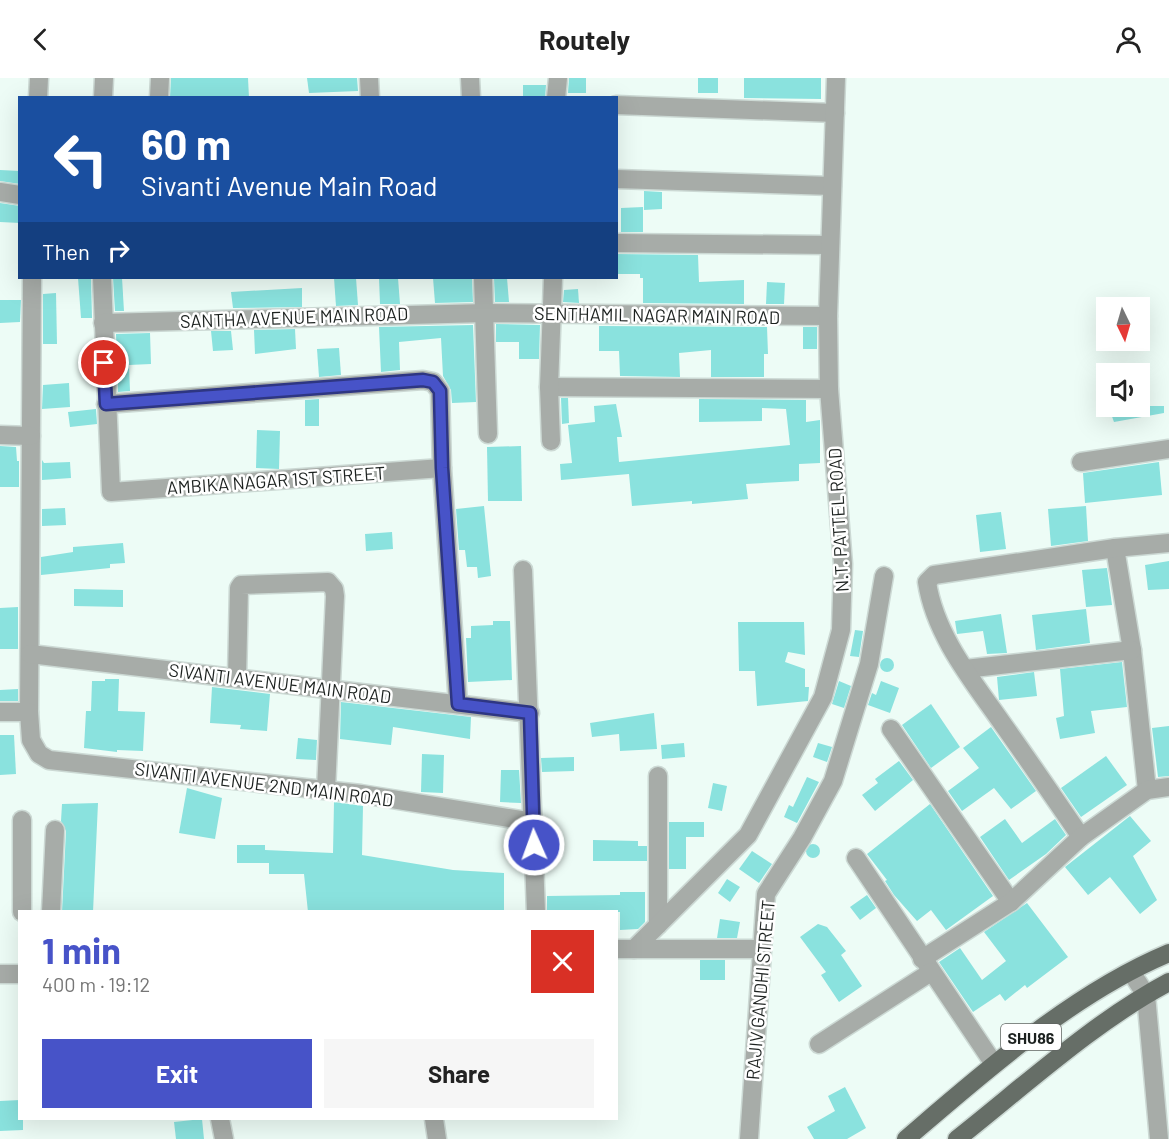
<!DOCTYPE html>
<html lang="en">
<head>
<meta charset="utf-8">
<style>
  :root { --surface:#fff; --page:#f6f6f6; --text:#222; --muted:#767676; --accent:#4753c8 }
  body { margin:0; font-family:Barlow,sans-serif; background:var(--page); color:var(--text); height:100vh; display:flex; flex-direction:column; font-size:22px; white-space:nowrap }
  * { box-sizing:border-box; margin:0 }
  p { font-size:20px; color:var(--muted) }
  .icon { flex:none; width:33px; height:33px; fill:none; stroke:currentColor; stroke-width:2; stroke-linecap:round; stroke-linejoin:round }
  .map { position:relative; flex:1; overflow:hidden }
  .panel { position:absolute; left:18px; top:832px; width:600px; height:210px; display:flex; flex-direction:column; background:var(--surface); border-radius:0px; box-shadow:0 6px 24px #0002 }
  .panel>* { flex:none }
  .guide { position:absolute; left:18px; top:18px; width:600px; height:183px; border-radius:0px; box-shadow:0 6px 24px #0002; background:#1a4fa0; color:#fff; overflow:hidden }
  .needle { width:39px; rotate:175deg }
  .controls { position:absolute; left:1096px; top:219px; display:grid; gap:12px }
  .controls a { display:grid; place-items:center; width:54px; height:54px; border-radius:0px; background:var(--surface); box-shadow:0 6px 24px #0002; font-size:30px }
  .pin { position:absolute; display:grid; place-items:center; width:51px; height:51px; color:#fff; margin:-26px; border:3px solid #fff; border-radius:50%; box-shadow:0 2px 6px #0007 }
  .me { position:absolute; width:66px; margin:-33px; rotate:358deg; stroke-linejoin:round; filter:drop-shadow(0 0 4px #0008) }
  .turn { display:flex; align-items:center; gap:21px; height:126px; padding:0 24px; font-size:27px }
  .turn .icon { width:78px; height:78px; stroke-width:2.5 }
  .turn b { display:block; font-size:42px; line-height:51px }
  .then { display:flex; align-items:center; height:57px; padding:0 24px; background:#0003; gap:12px; font-size:22px }
  .round { display:grid; place-items:center; flex:none; width:63px; height:63px; border-radius:0px; background:var(--page) }
  .head { display:flex; align-items:center; justify-content:space-between; height:102px; padding:0 24px }
  h1 { font-size:36px; font-weight:700; line-height:45px; color:var(--accent) }
  .cta { display:flex; gap:12px; margin-top:auto; padding:12px 24px }
  .cta a { flex:1; height:69px; border-radius:0px; background:var(--accent); color:#fff; font-size:24px; font-weight:700; line-height:69px; text-align:center }
  .cta a+a { background:var(--page); color:var(--text) }
  header { display:flex; justify-content:space-between; align-items:center; height:78px; padding:0 24px; background:var(--surface); font-size:27px; font-weight:700 }
  .map>svg:first-child { display:block }
  .building { fill:#8ae2de }
  .lines { fill:none; stroke-linecap:round; stroke-linejoin:round }
  .minor-casing { stroke:#ccd9d4; stroke-width:21 }
  .major-casing { stroke:#ccd9d4; stroke-width:21 }
  .minor { stroke:#a7aca8; stroke-width:18 }
  .major { stroke:#666e67; stroke-width:18 }
  .route-casing { stroke:#2e3682; stroke-width:15 }
  .route { stroke:#4753c8; stroke-width:10 }
  .labels { text-anchor:middle; dominant-baseline:central; stroke-width:5; stroke-linejoin:round; paint-order:stroke }
  .shield { fill:#fff; stroke:#606462; stroke-width:1.5 }
  .shield-label { font-size:16px; font-weight:bold; fill:#1c211f }
  .street-label { font-size:18px; fill:#1c211f; stroke:#fff }
</style>
</head>
<body>
<header><svg class="icon" aria-label="back" viewBox="0 0 24 24"><path d="M15 5l-7 7 7 7"/></svg>Routely<svg class="icon" aria-label="person" viewBox="0 0 24 24"><circle cx="12" cy="8" r="4"/><path d="M4 21q1-7 8-7t8 7"/></svg></header>
<div class="map">
<svg width="1169" height="1061" viewBox="0 0 1169 1061">
  <rect width="100%" height="100%" fill="#edfcf6"/>
  <g class="building">
    <path d="M171 0H248L249 20H170Z"/>
    <path d="M307 0H357L358 13 309 15Z"/>
    <path d="M569 0H586V15H568Z"/>
    <rect x="698" y="0" width="20" height="15"/>
    <path d="M744 0H821V21L744 20Z"/>
    <path d="M523 7H546L545 20H523Z"/>
    <path d="M0 92 20 93V106L0 103Z"/>
    <path d="M644 113 662 114V131L644 132Z"/>
    <path d="M0 125 20 128V145L0 144Z"/>
    <path d="M643 129V154H621V130Z"/>
    <path d="M616 176 698 177 699 204 744 202V226L643 225V200H640V196H616Z"/>
    <path d="M78 200H91L92 240H81Z"/>
    <path d="M113 200H122L124 233H115Z"/>
    <path d="M334 200H356L358 227 336 228Z"/>
    <path d="M379 200H398L400 226H380Z"/>
    <path d="M433 200H472L473 224 435 225Z"/>
    <path d="M494 200H507L509 224H495Z"/>
    <path d="M767 204 785 205 784 226H766Z"/>
    <path d="M302 210V229L233 230 231 214Z"/>
    <path d="M578 211 579 225 563 224 564 212Z"/>
    <path d="M56 215 57 266H43V216Z"/>
    <path d="M0 222H21L20 244 0 245Z"/>
    <path d="M496 246 540 247 539 281H519V264H496Z"/>
    <path d="M473 247 476 324 452 325 451 312 443 298 441 260 399 264 400 292 381 294 379 249Z"/>
    <path d="M599 248 767 249 768 276H764V299H711V272L679 275 680 299 620 298 619 273H599Z"/>
    <rect x="803" y="249" width="14" height="22"/>
    <path d="M295 251 296 271 255 276 254 252Z"/>
    <path d="M211 253H231L233 272 213 273Z"/>
    <path d="M150 255 151 286 129 287 130 313 118 314 116 256Z"/>
    <path d="M339 270 341 297 319 299 317 271Z"/>
    <path d="M69 305 70 329 42 331 43 307Z"/>
    <path d="M561 320H568L569 345 562 346Z"/>
    <path d="M319 321V348H305V322Z"/>
    <path d="M699 321 806 322V344L820 342V385L799 386V403L746 406 748 421 692 426V423L632 428 629 396 561 402 560 386 572 385 568 347 595 344 594 328 616 326 622 359H617L619 384 790 367 786 331 762 330V343L699 344Z"/>
    <path d="M1123 328H1164V335L1114 344 1110 333Z"/>
    <path d="M96 331 97 346 70 349 68 334Z"/>
    <path d="M257 352 280 353 279 391 256 390Z"/>
    <path d="M0 368 16 369 17 383H19V409H0Z"/>
    <path d="M521 368 522 423H488L487 369Z"/>
    <path d="M42 382 44 385 70 384 71 400 42 402Z"/>
    <path d="M1159 384 1162 417 1085 425 1083 395Z"/>
    <path d="M484 428 491 498 478 500 477 489H467L465 472H459L456 431Z"/>
    <path d="M1086 428 1088 463 1051 468 1048 431Z"/>
    <path d="M65 430 66 447 42 448V431Z"/>
    <path d="M1001 434 1006 471 980 474 976 437Z"/>
    <path d="M392 454 393 471 366 473 365 456Z"/>
    <path d="M123 465 125 485 110 486V490L41 497V479L73 474V469Z"/>
    <path d="M1169 483V511L1148 512 1145 487Z"/>
    <path d="M1107 490 1112 527 1086 529 1082 492Z"/>
    <path d="M74 511 123 512V529L74 528Z"/>
    <path d="M18 529V571H0V530Z"/>
    <path d="M1086 531 1090 565 1036 572 1032 537Z"/>
    <path d="M1001 536 1007 575 987 576 983 553 957 556 955 543Z"/>
    <path d="M493 543H510L512 602 468 604 466 560H471V548L493 547Z"/>
    <path d="M738 544H804L805 577 788 574 785 584 805 591V609H809L808 623 757 628 755 593H739Z"/>
    <path d="M855 552 863 553 859 579 850 578Z"/>
    <circle cx="887" cy="587" r="7"/>
    <path d="M1122 584 1127 629 1091 633 1095 655 1060 661 1056 640 1064 638 1060 591Z"/>
    <path d="M1034 594 1037 618 999 622 997 599Z"/>
    <path d="M105 601H119L118 633 145 634 143 673 117 672V674L84 670 86 633H91L92 603H105Z"/>
    <path d="M839 603 851 608 844 630 832 626Z"/>
    <path d="M881 603 899 610 890 635 868 627 872 615 876 617Z"/>
    <path d="M212 609 270 616 267 653 240 651 241 647 210 645Z"/>
    <path d="M18 611V623H0V612Z"/>
    <path d="M341 624 471 639 470 661 393 649 391 667 340 661Z"/>
    <path d="M931 626 960 669 931 690 902 647Z"/>
    <path d="M654 635 657 671 620 673 619 656 592 659 590 645Z"/>
    <path d="M1169 648V698L1158 699 1152 650Z"/>
    <path d="M991 649 1036 713 1011 731 994 710 962 733 948 713 979 690 963 670Z"/>
    <path d="M0 657H14L16 696 0 697Z"/>
    <path d="M298 660 317 662 316 682 296 681Z"/>
    <path d="M684 665 685 679 662 681 661 667Z"/>
    <path d="M818 665 832 669 827 684 813 679Z"/>
    <path d="M422 676 444 677 443 715 421 714Z"/>
    <path d="M1106 678 1127 707 1081 739 1061 710Z"/>
    <path d="M574 679V693L542 694 541 680Z"/>
    <path d="M899 683 913 702 875 733 862 717 878 705 875 701Z"/>
    <path d="M501 692H519L521 725 500 724Z"/>
    <path d="M807 699 819 704 797 745 784 739 789 727 793 729Z"/>
    <path d="M713 705 727 708 722 733 708 730Z"/>
    <path d="M187 710 222 720 215 761 179 755Z"/>
    <path d="M334 724 363 728 362 777 453 792 504 795V834H308L304 796H269V785H237V767H265V772L333 775Z"/>
    <path d="M98 725 93 834H62L66 753 61 743 62 726Z"/>
    <path d="M930 726 993 818 946 852 931 832 917 843 894 817 885 803 887 802 867 776Z"/>
    <path d="M1130 738 1151 763 1133 778 1157 822 1140 836 1110 799 1088 817 1065 789Z"/>
    <path d="M1005 741 1022 765 1055 741 1066 757 1046 776 1009 802 980 759Z"/>
    <path d="M669 744H704V759H686V791H669Z"/>
    <path d="M593 762 638 763V768H647V783H593Z"/>
    <circle cx="813" cy="773" r="7"/>
    <path d="M752 773 772 786 759 805 739 791Z"/>
    <path d="M727 801 740 809 730 824 718 815Z"/>
    <path d="M620 814H645V844L638 851 620 852V834H547V818L620 817Z"/>
    <path d="M867 817 876 830 860 842 850 829Z"/>
    <path d="M1027 825 1068 879 1027 910 1025 907 1005 923 1000 916 973 934 939 884 960 870 982 902 1006 883 984 854Z"/>
    <path d="M720 841 740 844 737 860H717Z"/>
    <path d="M818 846 827 849 846 873 841 877 862 908 839 924 821 897 826 894 800 859Z"/>
    <rect x="700" y="882" width="25" height="20"/>
    <path d="M845 1009 866 1050 847 1061H814L807 1049 835 1033 828 1018Z"/>
    <path d="M20 1022V1041H23V1052L0 1053V1023Z"/>
    <path d="M202 1041 204 1061H176L174 1044Z"/>
  </g>
  <g class="lines">
    <defs>
      <g id="minor">
        <path d="M369 0 370 20"/>
        <path d="M470 0 471 20"/>
        <path d="M38 20 39 0"/>
        <path d="M103 20 104 0"/>
        <path d="M159 20 160 0"/>
        <path d="M556 20 558 0"/>
        <path d="M616 27 835 35"/>
        <path d="M616 101 832 108"/>
        <path d="M0 114 20 117"/>
        <path d="M616 165 829 167"/>
        <path d="M32 200 29 634 31 662 39 676 49 682 361 716 533 744"/>
        <path d="M102 200 111 414 442 390"/>
        <path d="M483 200 488 356"/>
        <path d="M103 245 486 235 828 238"/>
        <path d="M549 309 829 311"/>
        <path d="M106 326 423 302 433 304 440 313 442 390 458 626"/>
        <path d="M0 357 31 358"/>
        <path d="M551 363 549 309 553 200"/>
        <path d="M1081 384 1169 371"/>
        <path d="M1115 470 1132 572 1147 712"/>
        <path d="M523 492 536 834"/>
        <path d="M30 576 530 635"/>
        <path d="M965 591 1132 572"/>
        <path d="M237 600 239 510 241 507 328 504 334 511 335 518 326 712"/>
        <path d="M0 634H29"/>
        <path d="M891 651 1011 824"/>
        <path d="M1081 759C1055 721 1029 683 1002 645 972 602 935 557 927 504L934 497 1115 470 1169 465"/>
        <path d="M856 780 994 986"/>
        <path d="M22 834V742"/>
        <path d="M51 834 55 752"/>
        <path d="M658 847V698"/>
        <path d="M616 871H634L748 757 823 619 841 552 843 486 829 311 828 238 836 0"/>
        <path d="M634 871H761"/>
        <path d="M922 881 1011 824 1081 759 1147 712 1169 709"/>
        <path d="M1131 894 1146 917 1159 1061"/>
        <path d="M0 896H20"/>
        <path d="M819 966 931 894"/>
        <path d="M220 1041 224 1061"/>
        <path d="M434 1041 437 1061"/>
        <path d="M749 1061 766 816 802 760 833 703 869 586 884 498"/>
      </g>
      <g id="major">
        <path d="M906 1061C984 994 1073 915 1169 875"/>
        <path d="M957 1061C1023 1009 1095 943 1169 904"/>
      </g>
    </defs>
    <use href="#minor" class="minor-casing"/>
    <use href="#major" class="major-casing"/>
    <use href="#minor" class="minor"/>
    <use href="#major" class="major"/>
  </g>
  <g class="lines">
    <defs>
      <path id="route" d="M104 285 106 326 423 302 433 304 440 313 442 390 458 626 530 635 534 767"/>
    </defs>
    <use href="#route" class="route-casing"/>
    <use href="#route" class="route"/>
  </g>
  <g class="labels">
    <rect class="shield" x="1001" y="946" width="60" height="26" rx="4.5"/>
    <g class="shield-label">
      <text x="1031" y="959">SHU86</text>
    </g>
    <g class="street-label">
      <text transform="translate(657 237) rotate(1)">SENTHAMIL NAGAR MAIN ROAD</text>
      <text transform="translate(294 239) rotate(-2)">SANTHA AVENUE MAIN ROAD</text>
      <text transform="translate(276 402) rotate(-4)">AMBIKA NAGAR 1ST STREET</text>
      <text transform="translate(838 442) rotate(-93)">N.T. PATTEL ROAD</text>
      <text transform="translate(280 605) rotate(7)">SIVANTI AVENUE MAIN ROAD</text>
      <text transform="translate(264 706) rotate(7)">SIVANTI AVENUE 2ND MAIN ROAD</text>
      <text transform="translate(760 912) rotate(-85)">RAJIV GANDHI STREET</text>
    </g>
  </g>
</svg>
<div class="controls">
<a><svg class="needle" viewBox="-14 -14 28 28"><path d="M0-13l5 13h-10z" fill="#e53935"/><path d="M0 13l5-13h-10z" fill="#767676"/></svg></a>
<a><svg class="icon" aria-label="sound" viewBox="0 0 24 24"><path d="M4 9h4l5-4v14l-5-4H4zM17 9q2 3 0 6"/></svg></a>
</div>
<div class="pin" style="left:104px;top:285px;background:#d93025"><svg class="icon" aria-label="arrive" viewBox="0 0 24 24"><path d="M6 21V4h12l-3 4 3 4H6"/></svg></div>
<svg class="me" style="left:534px;top:767px" viewBox="-20 -20 40 40"><circle r="17" fill="#4753c8" stroke="#fff" stroke-width="3"/><path d="M0-11L8 9 0 5-8 9z" fill="#fff"/></svg>
<div class="guide">
<div class="turn"><svg class="icon" aria-label="left" viewBox="0 0 24 24"><path d="M17 20v-9H6M10 6l-5 5 5 5"/></svg><div><b>60 m</b>Sivanti Avenue Main Road</div></div>
<div class="then">Then<svg class="icon" aria-label="right" viewBox="0 0 24 24"><path d="M7 20v-9h11M14 6l5 5-5 5"/></svg></div>
</div>
<section class="panel">
<div class="head"><div><h1>1 min</h1><p>400 m · 19:12</p></div><a class="round" style="background:#d93025;color:#fff"><svg class="icon" aria-label="close" viewBox="0 0 24 24"><path d="M6 6l12 12M18 6L6 18"/></svg></a></div>
<div class="cta"><a>Exit</a><a>Share</a></div>
</section>
</div>
</body>
</html>
